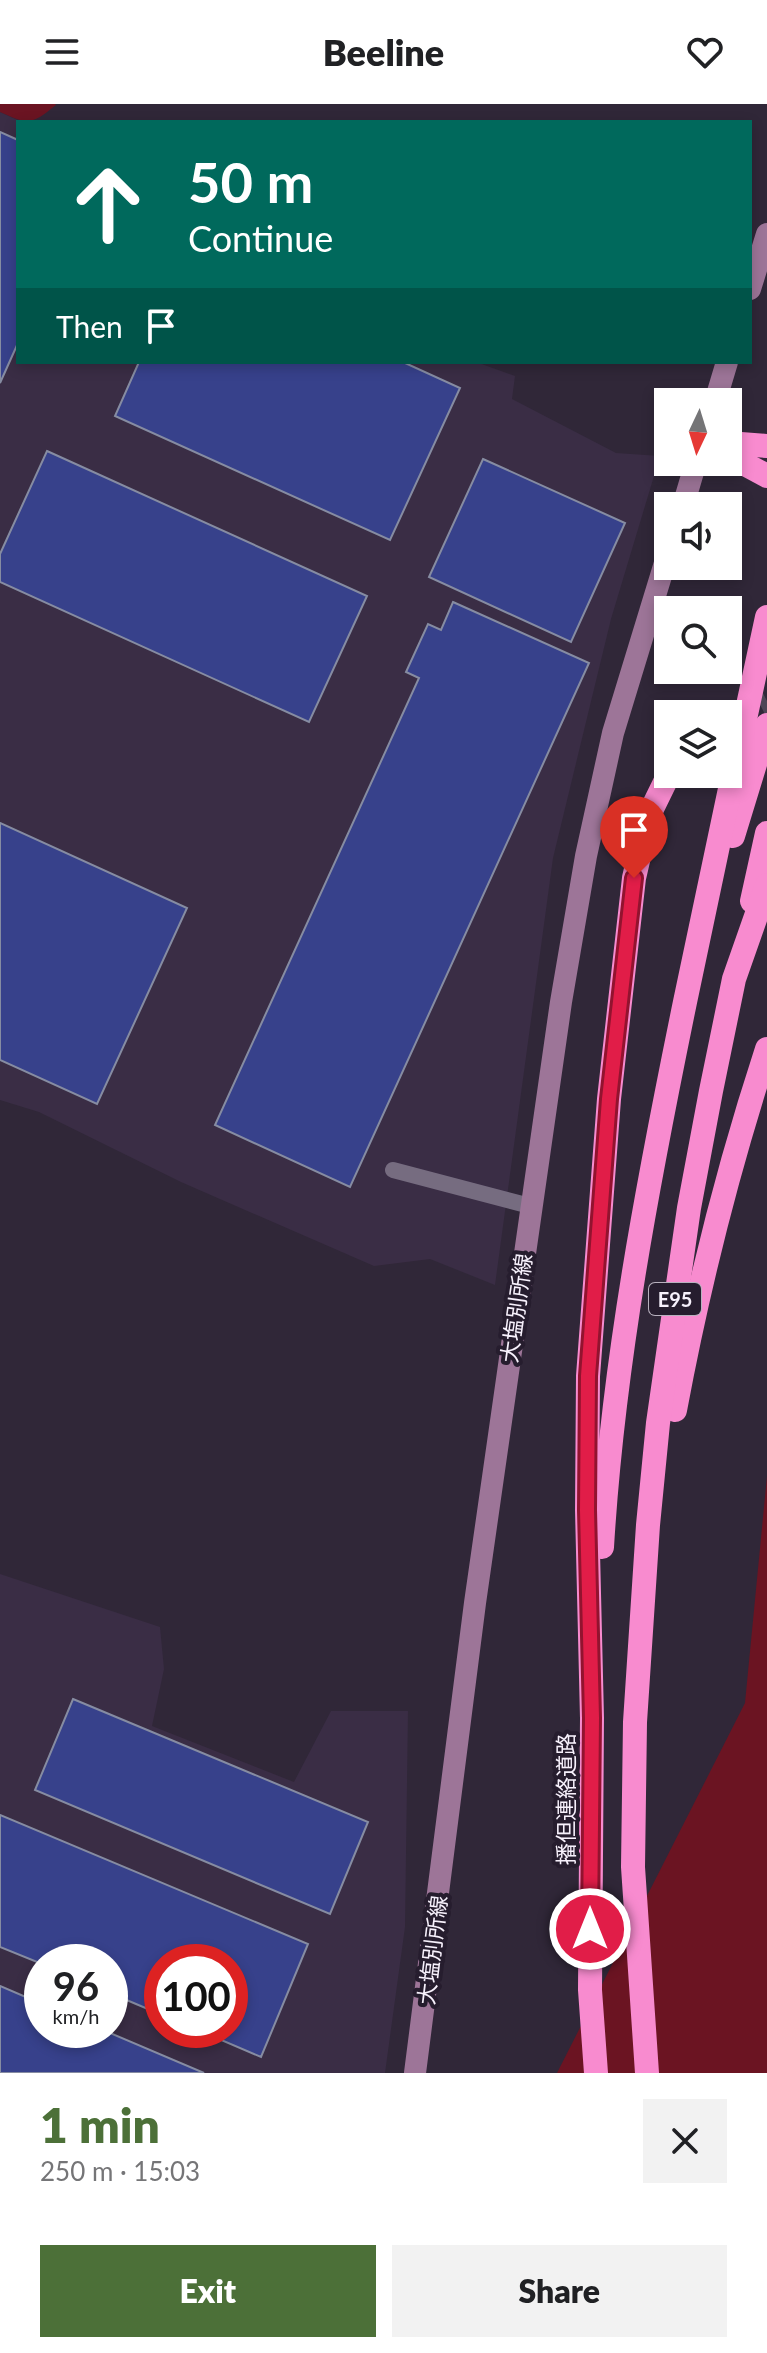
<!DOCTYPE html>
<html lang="en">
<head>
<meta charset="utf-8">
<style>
  :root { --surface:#fff; --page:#f2f2f2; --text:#202124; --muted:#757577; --accent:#4c7038 }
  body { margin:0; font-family:Lato,"Noto Sans JP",sans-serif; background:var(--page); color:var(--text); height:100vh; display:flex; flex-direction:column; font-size:30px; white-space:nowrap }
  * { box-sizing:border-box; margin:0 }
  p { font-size:26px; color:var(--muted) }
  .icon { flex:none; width:44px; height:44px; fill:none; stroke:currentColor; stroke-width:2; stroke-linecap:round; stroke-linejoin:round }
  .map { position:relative; height:1969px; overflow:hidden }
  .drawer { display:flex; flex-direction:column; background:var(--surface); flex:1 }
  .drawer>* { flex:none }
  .guide { position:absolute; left:16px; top:16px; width:736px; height:244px; border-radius:0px; box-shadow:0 4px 12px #0003; background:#00695c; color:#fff; overflow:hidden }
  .needle { width:52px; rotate:184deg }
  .fabs { position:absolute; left:654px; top:284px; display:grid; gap:16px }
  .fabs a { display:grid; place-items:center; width:88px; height:88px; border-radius:0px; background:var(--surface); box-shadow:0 4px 12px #0003; font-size:40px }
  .speed { position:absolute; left:24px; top:1840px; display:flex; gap:16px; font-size:40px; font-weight:700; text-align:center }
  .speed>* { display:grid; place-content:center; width:104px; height:104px; border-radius:50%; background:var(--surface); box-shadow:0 4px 12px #0003; line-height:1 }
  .speed small { font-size:20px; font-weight:400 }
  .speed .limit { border:12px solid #d22; background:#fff; color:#111 }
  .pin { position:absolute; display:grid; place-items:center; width:68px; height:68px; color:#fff; margin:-82px -34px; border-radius:50% 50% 50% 0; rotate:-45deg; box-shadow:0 0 8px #0007 }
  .pin .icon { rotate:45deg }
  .me { position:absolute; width:88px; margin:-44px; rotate:0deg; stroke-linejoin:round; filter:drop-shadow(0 0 6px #0008) }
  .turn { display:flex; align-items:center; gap:28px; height:168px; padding:0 40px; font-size:36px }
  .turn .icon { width:104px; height:104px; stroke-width:2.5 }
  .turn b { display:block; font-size:56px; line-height:68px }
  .then { display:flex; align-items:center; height:76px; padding:0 40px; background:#0003; gap:16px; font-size:30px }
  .round { display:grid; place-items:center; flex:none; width:84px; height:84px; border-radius:0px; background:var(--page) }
  .headline { display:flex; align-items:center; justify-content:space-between; height:136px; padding:0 40px }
  h1 { font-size:48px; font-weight:800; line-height:60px; color:var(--accent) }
  .action { display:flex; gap:16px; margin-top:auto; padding:16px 40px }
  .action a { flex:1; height:92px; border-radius:0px; background:var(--accent); color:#fff; font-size:32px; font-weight:800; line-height:92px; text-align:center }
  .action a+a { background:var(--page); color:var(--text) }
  header { display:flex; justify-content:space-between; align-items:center; height:104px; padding:0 40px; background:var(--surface); font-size:36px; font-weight:800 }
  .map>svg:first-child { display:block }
  .built { fill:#3a2d45; fill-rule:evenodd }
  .green { fill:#6b1422 }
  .building { fill:#37418b; stroke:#868ca2; stroke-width:2 }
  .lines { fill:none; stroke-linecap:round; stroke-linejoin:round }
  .motorway-tunnel { stroke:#4e4555; stroke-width:24; stroke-dasharray:24 12; stroke-linecap:butt }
  .service { stroke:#766c80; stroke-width:16 }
  .secondary { stroke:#9d7598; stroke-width:22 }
  .motorway { stroke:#f88bcf; stroke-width:24 }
  .route-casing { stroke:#92132f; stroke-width:20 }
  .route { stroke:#e11d48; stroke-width:14 }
  .labels { text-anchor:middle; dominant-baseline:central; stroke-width:8; stroke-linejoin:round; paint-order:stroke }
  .shield { fill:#261d2e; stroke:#b8b1be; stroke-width:2 }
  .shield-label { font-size:20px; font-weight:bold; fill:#f7f1fc }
  .street-label { font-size:22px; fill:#f7f1fc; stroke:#261d2e }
</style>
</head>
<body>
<header><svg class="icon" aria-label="menu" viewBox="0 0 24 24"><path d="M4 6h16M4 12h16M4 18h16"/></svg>Beeline<svg class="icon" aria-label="heart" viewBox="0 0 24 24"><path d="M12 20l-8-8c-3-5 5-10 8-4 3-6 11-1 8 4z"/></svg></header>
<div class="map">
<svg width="767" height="1969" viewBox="0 0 767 1969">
  <rect width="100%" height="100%" fill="#302738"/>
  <g class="built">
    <path d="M0 8 22 18H18V258H476L515 272 512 295 616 349 660 352 611 515 553 754 495 1181 430 1155 374 1162 181 1078 39 1008 0 996Z"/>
    <path d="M0 1470 160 1523 164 1565 152 1622 294 1678 331 1607H408L405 1823 385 1969H0ZM42 1858H110V1926H42ZM162 1858H230V1926H162Z"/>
  </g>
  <g class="green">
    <path d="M0 0H55L56 1C31 21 29 21 0 8Z"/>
    <path d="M767 1372V1969H557L745 1599Z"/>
  </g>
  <g class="building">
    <path d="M0 28 18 36V239L0 279Z"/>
    <path d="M139 258H403L460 284 390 436 115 312Z"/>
    <path d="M47 347 367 492 309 618 0 478V450Z"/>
    <path d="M483 355 625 419 571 538 429 473Z"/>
    <path d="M453 498 589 559 350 1083 215 1021 419 574 406 568 428 520 441 526Z"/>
    <path d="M0 719 187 804 97 1000 0 956Z"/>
    <path d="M73 1595 368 1718 330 1810 35 1686Z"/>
    <path d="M0 1711 308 1840 261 1953 198 1926H230V1858H162V1911L110 1889V1858H42V1860L0 1843Z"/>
    <path d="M0 1882 42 1900V1926H103L204 1969H0Z"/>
  </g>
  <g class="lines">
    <path class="motorway-tunnel" d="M728 617 767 597"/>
    <path class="service" d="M393 1066 530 1102"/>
    <g class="secondary">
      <path d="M750 185 767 130"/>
      <path d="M715 298 727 258"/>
      <path d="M683 402 696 358"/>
      <path d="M415 1969 475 1499 561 898 586 752 613 629 668 449"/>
    </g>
    <g class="motorway">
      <path d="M728 339 767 342"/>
      <path d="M728 351 767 372"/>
      <path d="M733 732 767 621"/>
      <path d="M752 797 767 729"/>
      <path d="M675 1306C698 1183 728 1064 767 945"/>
      <path d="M602 1443C613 1260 648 1078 685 898 712 770 739 641 767 513"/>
      <path d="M596 1969 590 1886 592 1614 587 1406 588 1272 609 995 634 774 648 713 669 670"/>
      <path d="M647 1969 633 1763 635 1618 648 1421 658 1319 689 1104 711 987 734 875 767 781"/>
    </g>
  </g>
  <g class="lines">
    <defs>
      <path id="route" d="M590 1825 592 1614 587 1406 588 1272 609 995 634 774"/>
    </defs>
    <use href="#route" class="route-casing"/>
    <use href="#route" class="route"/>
  </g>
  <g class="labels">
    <rect class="shield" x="649" y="1179" width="52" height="32" rx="6"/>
    <g class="shield-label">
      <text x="675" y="1195">E95</text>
    </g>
    <g class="street-label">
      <text transform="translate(516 1204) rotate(-82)">大塩別所線</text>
      <text transform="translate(565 1695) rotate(-90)">播但連絡道路</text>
      <text transform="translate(432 1846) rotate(-83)">大塩別所線</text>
    </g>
  </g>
</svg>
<div class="fabs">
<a><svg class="needle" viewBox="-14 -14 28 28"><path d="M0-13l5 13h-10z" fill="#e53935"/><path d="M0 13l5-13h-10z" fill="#757577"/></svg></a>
<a><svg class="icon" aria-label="sound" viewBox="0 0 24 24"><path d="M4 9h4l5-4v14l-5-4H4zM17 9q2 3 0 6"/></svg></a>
<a><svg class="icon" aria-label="search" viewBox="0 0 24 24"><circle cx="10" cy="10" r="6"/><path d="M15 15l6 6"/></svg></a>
<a><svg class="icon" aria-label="layers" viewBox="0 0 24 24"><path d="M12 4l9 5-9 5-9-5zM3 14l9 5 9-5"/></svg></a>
</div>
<div class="speed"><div>96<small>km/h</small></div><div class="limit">100</div></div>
<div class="pin" style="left:634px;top:774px;background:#d93025"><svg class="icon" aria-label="arrive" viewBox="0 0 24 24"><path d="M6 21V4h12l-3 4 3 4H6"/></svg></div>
<svg class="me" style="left:590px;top:1825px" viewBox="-20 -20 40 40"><circle r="17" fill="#e11d48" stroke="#fff" stroke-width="3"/><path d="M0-11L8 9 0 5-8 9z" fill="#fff"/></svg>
<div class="guide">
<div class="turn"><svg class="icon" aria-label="ahead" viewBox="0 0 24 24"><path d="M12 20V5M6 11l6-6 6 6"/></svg><div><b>50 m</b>Continue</div></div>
<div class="then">Then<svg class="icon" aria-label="arrive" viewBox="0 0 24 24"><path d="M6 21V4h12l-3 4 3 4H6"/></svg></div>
</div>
</div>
<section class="drawer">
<div class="headline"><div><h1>1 min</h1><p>250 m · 15:03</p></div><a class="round"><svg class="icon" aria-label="close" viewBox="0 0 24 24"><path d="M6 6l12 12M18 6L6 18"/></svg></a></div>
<div class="action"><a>Exit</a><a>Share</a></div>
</section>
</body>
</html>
